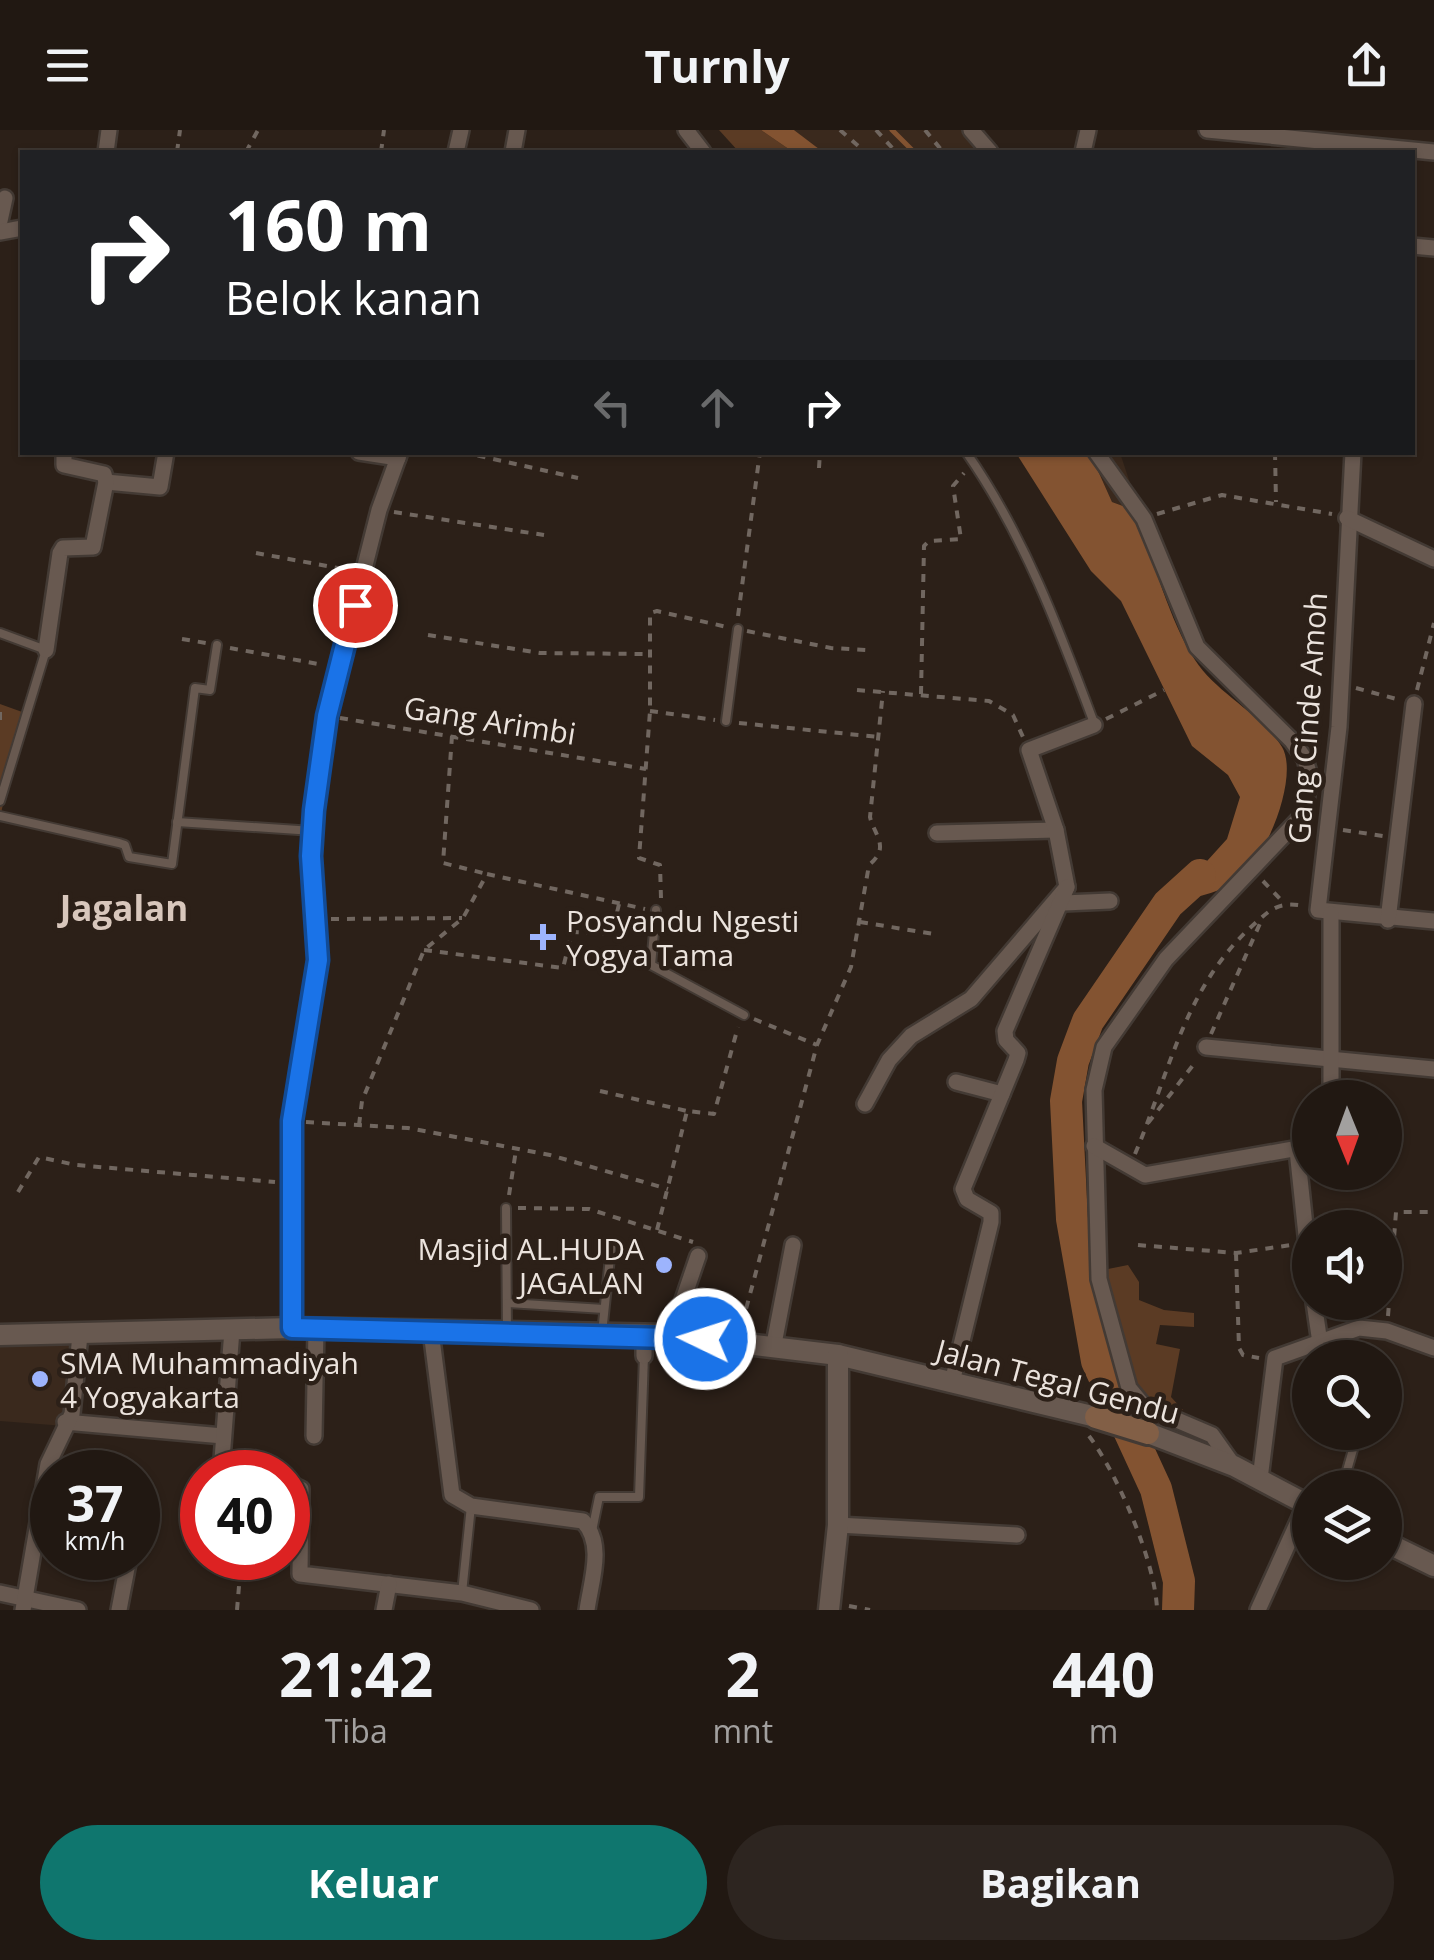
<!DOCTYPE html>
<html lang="id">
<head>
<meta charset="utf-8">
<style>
  :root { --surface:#211812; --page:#2d2520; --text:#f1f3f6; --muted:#a2a09f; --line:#3e3732; --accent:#0f766e }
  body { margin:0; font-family:"Open Sans",sans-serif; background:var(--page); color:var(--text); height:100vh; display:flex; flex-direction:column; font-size:38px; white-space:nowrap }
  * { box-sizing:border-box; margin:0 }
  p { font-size:32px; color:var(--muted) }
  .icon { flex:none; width:55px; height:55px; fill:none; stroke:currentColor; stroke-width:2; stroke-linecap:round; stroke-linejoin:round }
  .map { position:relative; height:1480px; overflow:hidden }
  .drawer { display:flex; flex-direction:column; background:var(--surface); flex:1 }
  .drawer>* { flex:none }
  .hud { position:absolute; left:20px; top:20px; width:1395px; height:305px; border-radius:0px; box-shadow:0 2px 8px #0004,0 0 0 2px var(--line); background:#202124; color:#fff; overflow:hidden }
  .needle { width:65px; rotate:179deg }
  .buttons { position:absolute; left:1292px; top:950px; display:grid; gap:20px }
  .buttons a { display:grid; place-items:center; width:110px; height:110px; border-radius:50%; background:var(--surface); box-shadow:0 2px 8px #0004,0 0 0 2px var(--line); font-size:50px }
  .speed { position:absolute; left:30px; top:1320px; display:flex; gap:20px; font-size:50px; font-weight:700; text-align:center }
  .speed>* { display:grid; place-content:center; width:130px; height:130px; border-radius:50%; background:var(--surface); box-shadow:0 2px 8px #0004,0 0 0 2px var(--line); line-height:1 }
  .speed small { font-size:25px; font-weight:400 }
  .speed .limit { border:15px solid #d22; background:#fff; color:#111 }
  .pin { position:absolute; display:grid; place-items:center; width:85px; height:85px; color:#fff; margin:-42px; border:5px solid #fff; border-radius:50%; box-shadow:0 2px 10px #0007 }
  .me { position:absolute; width:110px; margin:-55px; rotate:274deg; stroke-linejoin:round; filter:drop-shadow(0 0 8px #0008) }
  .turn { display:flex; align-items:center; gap:35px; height:210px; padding:0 40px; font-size:45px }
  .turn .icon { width:130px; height:130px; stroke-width:2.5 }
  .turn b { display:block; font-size:70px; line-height:85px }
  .lanes { display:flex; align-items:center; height:95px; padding:0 40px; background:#0003; justify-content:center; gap:50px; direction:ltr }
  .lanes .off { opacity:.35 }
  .eta { display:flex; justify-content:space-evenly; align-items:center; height:170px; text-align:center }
  .eta b { font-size:60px; font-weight:700; line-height:70px }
  .cta { display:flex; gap:20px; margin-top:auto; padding:20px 40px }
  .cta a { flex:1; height:115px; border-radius:60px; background:var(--accent); color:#fff; font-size:40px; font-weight:700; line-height:115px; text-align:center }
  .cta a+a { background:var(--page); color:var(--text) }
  header { display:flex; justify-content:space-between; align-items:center; height:130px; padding:0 40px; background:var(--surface); font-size:45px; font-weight:700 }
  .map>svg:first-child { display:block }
  .built { fill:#3a291d }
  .green { fill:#5b3b24 }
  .water { fill:#835331 }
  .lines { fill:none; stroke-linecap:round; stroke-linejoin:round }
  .stream { stroke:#835331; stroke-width:5 }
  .river { stroke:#835331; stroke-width:32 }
  .service-casing { stroke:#433a34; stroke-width:12 }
  .minor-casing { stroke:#433a34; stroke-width:20 }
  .tertiary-casing { stroke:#433a34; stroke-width:25 }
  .secondary-casing { stroke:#433a34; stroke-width:28 }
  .path { stroke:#716760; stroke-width:4; stroke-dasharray:8 8; stroke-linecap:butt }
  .service { stroke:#685950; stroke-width:8 }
  .minor { stroke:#685950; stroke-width:15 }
  .tertiary { stroke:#685950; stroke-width:20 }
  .secondary { stroke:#825f46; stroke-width:22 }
  .route-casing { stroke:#114b97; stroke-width:25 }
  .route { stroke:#1a73e8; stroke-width:18 }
  .poi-dot { fill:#9db4fd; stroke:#2c2018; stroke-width:4 }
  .labels { text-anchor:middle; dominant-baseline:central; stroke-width:9; stroke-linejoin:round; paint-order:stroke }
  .street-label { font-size:30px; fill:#ebe3dd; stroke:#2c2018 }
  .poi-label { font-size:30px; fill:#ebe3dd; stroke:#2c2018; text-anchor:start }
  .quarter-label { font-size:35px; font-weight:bold; fill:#d8c7bc; stroke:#2c2018 }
</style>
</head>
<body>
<header><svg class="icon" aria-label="menu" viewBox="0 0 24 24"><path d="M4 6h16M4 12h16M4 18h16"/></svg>Turnly<svg class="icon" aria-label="share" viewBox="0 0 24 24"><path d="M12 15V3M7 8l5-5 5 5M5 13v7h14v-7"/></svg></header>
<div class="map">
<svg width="1434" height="1480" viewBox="0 0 1434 1480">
  <rect width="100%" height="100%" fill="#2c2018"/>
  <g class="built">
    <path d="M794 0H967L987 22H823Z"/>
    <path d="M1090 323H1120L1131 356V379L1112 372Z"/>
    <path d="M0 1212H83L65 1296 0 1291Z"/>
  </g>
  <g class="green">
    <path d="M719 0H761L793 22H739Z"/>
    <path d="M0 574 25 583 0 687Z"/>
    <path d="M1128 1135 1139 1152V1170L1164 1180 1194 1183V1197L1160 1195 1156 1214 1180 1219 1171 1267 1183 1280 1156 1284 1139 1269 1103 1140Z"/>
  </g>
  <g class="water">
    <path d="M761 0H794L823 22H793Z"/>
    <path d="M1016 323H1090L1112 372 1131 379 1137 388C1155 433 1169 490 1195 530 1217 564 1263 585 1282 617 1300 647 1264 736 1234 753 1216 764 1189 768 1168 774L1227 709 1240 667 1228 645 1192 616 1121 471 1091 441Z"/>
  </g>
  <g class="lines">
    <path class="stream" d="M892 0 914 22"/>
    <path class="river" d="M1178 1480 1179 1451 1156 1359 1097 1231 1072 1089 1066 971 1073 931 1088 891 1168 774 1200 745"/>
    <defs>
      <g id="service">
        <path d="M966 322C1024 405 1059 499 1094 593"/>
        <path d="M0 503 46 520 0 671"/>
        <path d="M726 591 738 499"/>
        <path d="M0 686 119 713 125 715 129 727 172 734 195 558 210 560 217 515"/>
        <path d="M177 692 313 701"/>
        <path d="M656 780 651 835 744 885"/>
        <path d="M506 1078 507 1201"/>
        <path d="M508 1173 604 1179"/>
        <path d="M602 1203 611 1118"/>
        <path d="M1342 1358 1358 1302"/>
        <path d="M592 1401 599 1367H639L644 1226"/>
        <path d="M214 1428 241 1434"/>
        <path d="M462 1463 471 1376"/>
      </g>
      <g id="minor">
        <path d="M686 0 703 22"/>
        <path d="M971 0 990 22"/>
        <path d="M1207 0 1434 22"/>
        <path d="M106 22 109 0"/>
        <path d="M456 22 461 0"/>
        <path d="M513 22 517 0"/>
        <path d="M1083 22 1088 0"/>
        <path d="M0 91 5 68"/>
        <path d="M0 102 22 98"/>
        <path d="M1412 116 1434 118"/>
        <path d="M359 322 398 328"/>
        <path d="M1096 322 1144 389 1197 517 1292 611 1305 629 1310 646 1304 684 1166 829 1104 917 1094 960 1099 1149 1129 1258 1144 1276 1212 1305 1234 1336"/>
        <path d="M1353 322 1339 597 1318 780 1434 791"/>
        <path d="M106 352 160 357 166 322"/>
        <path d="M1347 388 1434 429"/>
        <path d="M46 520 60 423 63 418 93 417 106 352 104 344 64 335V322"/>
        <path d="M937 703 1056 700"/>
        <path d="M1064 773 1110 771"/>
        <path d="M1388 790 1414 574"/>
        <path d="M1206 917 1434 939"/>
        <path d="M956 952 1002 964"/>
        <path d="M1331 968V784"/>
        <path d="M865 974 889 930 911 906 971 869 1067 757 1056 700 1029 620 1094 595"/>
        <path d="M1094 1016 1145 1045 1310 1016"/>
        <path d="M1297 1020 1310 1143"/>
        <path d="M1314 1172 1320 1213"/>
        <path d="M292 1198V991L318 829 311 726 319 635 327 586 379 380 400 322"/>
        <path d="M431 1201 452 1365 471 1376 583 1391C605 1414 591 1451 587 1480"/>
        <path d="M671 1205 698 1126"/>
        <path d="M774 1214 793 1115"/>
        <path d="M644 1226V1205"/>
        <path d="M952 1252 991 1092V1083L967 1069 963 1059 1016 930 1018 923 1006 910 1005 901 1067 757"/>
        <path d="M65 1292 223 1306"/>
        <path d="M314 1306 316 1198"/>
        <path d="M221 1342 232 1200"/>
        <path d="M1260 1349 1275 1228 1359 1198 1387 1201 1434 1218"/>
        <path d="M288 1353 301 1359 300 1444 462 1463 531 1480"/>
        <path d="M838 1395 1017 1405"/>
        <path d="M0 1463 78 1480"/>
        <path d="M23 1480 48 1334 72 1284 80 1205"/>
        <path d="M119 1480 129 1428"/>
        <path d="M384 1480 389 1454"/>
        <path d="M1258 1480 1306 1374"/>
      </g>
      <g id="tertiary">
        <path d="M0 1205 292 1198 671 1205 838 1225 1096 1287"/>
        <path d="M1148 1303 1234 1336 1310 1376"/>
        <path d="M1385 1412 1434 1436"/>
        <path d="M829 1480 838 1395V1225"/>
      </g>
      <path id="secondary" d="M1096 1287 1148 1303"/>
    </defs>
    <use href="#service" class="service-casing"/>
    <use href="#minor" class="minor-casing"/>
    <use href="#tertiary" class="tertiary-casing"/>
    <use href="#secondary" class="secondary-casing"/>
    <g class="path">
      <path d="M840 0 865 22"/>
      <path d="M876 0 896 22"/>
      <path d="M925 0 943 22"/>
      <path d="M177 22 180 0"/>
      <path d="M246 22 258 0"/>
      <path d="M381 22 384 0"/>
      <path d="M462 322 578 348"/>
      <path d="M1275 322 1276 372"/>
      <path d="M819 338 820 322"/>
      <path d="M394 382 544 405"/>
      <path d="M1157 384 1222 365 1332 384"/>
      <path d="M256 423 349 440"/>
      <path d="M738 486 760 322"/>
      <path d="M747 501 831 518 866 520"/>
      <path d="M428 505 540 523 647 524"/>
      <path d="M182 509 206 513"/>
      <path d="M230 518 324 535"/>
      <path d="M1356 558 1400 570"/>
      <path d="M857 560 989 571 1013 585 1023 607"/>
      <path d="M1417 560 1434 493"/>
      <path d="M921 564 924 416 929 411 961 409 953 356 964 343"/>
      <path d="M650 581 715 590"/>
      <path d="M0 582V595"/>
      <path d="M340 588 646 639"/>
      <path d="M1106 589 1164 560"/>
      <path d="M739 593 879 607"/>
      <path d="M452 606 443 733 487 744"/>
      <path d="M1343 700 1383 706"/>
      <path d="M1263 751 1283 772"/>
      <path d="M661 768 660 735 639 728 650 581V483L657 481 727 497"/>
      <path d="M331 789 462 788"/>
      <path d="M860 792 934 804"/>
      <path d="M424 820 563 838 572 802 612 804 619 774"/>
      <path d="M754 889 817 915"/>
      <path d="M1211 904 1262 789"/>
      <path d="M600 961 687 981"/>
      <path d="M306 992 408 998 550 1025 668 1059"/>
      <path d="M1148 993 1197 930"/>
      <path d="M359 995 362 971 424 820 463 788 487 744 645 779"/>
      <path d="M1135 1024C1169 944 1184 859 1251 797 1270 780 1277 771 1304 776"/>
      <path d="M18 1062 39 1027 76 1035 275 1052"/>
      <path d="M509 1065 516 1020"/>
      <path d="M518 1078 589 1079 693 1112"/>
      <path d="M657 1100 687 981 714 984 738 897"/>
      <path d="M1138 1115 1236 1123 1291 1115"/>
      <path d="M1236 1123 1239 1218 1243 1225 1259 1228"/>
      <path d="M1388 1186 1396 1082H1434"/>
      <path d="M742 1194 817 915 851 837 869 735C891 717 874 705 870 687L883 561"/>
      <path d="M1089 1306C1117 1343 1156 1433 1157 1480"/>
      <path d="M849 1476 870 1480"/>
      <path d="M237 1480 240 1444"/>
    </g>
    <use href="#service" class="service"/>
    <use href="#minor" class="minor"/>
    <use href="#tertiary" class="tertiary"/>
    <use href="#secondary" class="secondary"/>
  </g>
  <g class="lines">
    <defs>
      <path id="route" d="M355 475 327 586 314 680 311 726 318 830 292 991V1198L705 1209"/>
    </defs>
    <use href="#route" class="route-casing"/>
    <use href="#route" class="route"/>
  </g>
  <g class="poi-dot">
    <path d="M538 792h10v10h10v10h-10v10h-10v-10h-10v-10h10z"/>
    <circle cx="664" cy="1135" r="10"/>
    <circle cx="40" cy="1249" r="10"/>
  </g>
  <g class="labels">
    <g class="street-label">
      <text transform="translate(1307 588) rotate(-86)">Gang Cinde Amoh</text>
      <text transform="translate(490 590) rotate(9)">Gang Arimbi</text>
      <text transform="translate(1058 1251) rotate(15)">Jalan Tegal Gendu</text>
    </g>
    <g class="poi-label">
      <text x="566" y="790">Posyandu Ngesti<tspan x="566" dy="34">Yogya Tama</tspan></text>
      <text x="644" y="1118" text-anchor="end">Masjid AL.HUDA<tspan x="644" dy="34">JAGALAN</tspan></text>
      <text x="60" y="1232">SMA Muhammadiyah<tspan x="60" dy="34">4 Yogyakarta</tspan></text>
    </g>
    <g class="quarter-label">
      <text x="124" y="777">Jagalan</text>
    </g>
  </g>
</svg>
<div class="buttons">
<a><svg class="needle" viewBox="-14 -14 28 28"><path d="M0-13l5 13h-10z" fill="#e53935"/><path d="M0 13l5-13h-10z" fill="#a2a09f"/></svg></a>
<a><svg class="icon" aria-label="sound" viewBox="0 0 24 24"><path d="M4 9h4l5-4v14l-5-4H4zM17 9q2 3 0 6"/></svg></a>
<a><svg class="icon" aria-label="search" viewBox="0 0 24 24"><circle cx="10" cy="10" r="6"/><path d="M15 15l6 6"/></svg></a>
<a><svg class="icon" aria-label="layers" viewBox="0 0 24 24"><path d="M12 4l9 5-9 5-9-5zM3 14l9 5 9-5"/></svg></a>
</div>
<div class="speed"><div>37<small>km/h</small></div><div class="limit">40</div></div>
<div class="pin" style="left:355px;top:475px;background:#d93025"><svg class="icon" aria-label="arrive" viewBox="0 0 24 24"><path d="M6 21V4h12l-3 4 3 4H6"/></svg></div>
<svg class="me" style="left:705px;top:1209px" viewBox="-20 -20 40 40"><circle r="17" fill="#1a73e8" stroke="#fff" stroke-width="3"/><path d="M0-11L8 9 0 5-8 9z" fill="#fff"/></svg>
<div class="hud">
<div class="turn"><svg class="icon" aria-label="right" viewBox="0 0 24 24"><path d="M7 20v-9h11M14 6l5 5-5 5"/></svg><div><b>160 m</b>Belok kanan</div></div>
<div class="lanes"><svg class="icon off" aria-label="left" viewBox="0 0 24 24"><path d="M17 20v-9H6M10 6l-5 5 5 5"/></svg><svg class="icon off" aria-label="ahead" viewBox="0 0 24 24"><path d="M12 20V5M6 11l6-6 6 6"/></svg><svg class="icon" aria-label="right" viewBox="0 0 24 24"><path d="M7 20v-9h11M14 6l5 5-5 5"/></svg></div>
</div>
</div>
<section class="drawer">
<div class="eta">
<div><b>21:42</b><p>Tiba</p></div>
<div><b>2</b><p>mnt</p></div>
<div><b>440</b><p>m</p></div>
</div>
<div class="cta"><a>Keluar</a><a>Bagikan</a></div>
</section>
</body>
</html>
